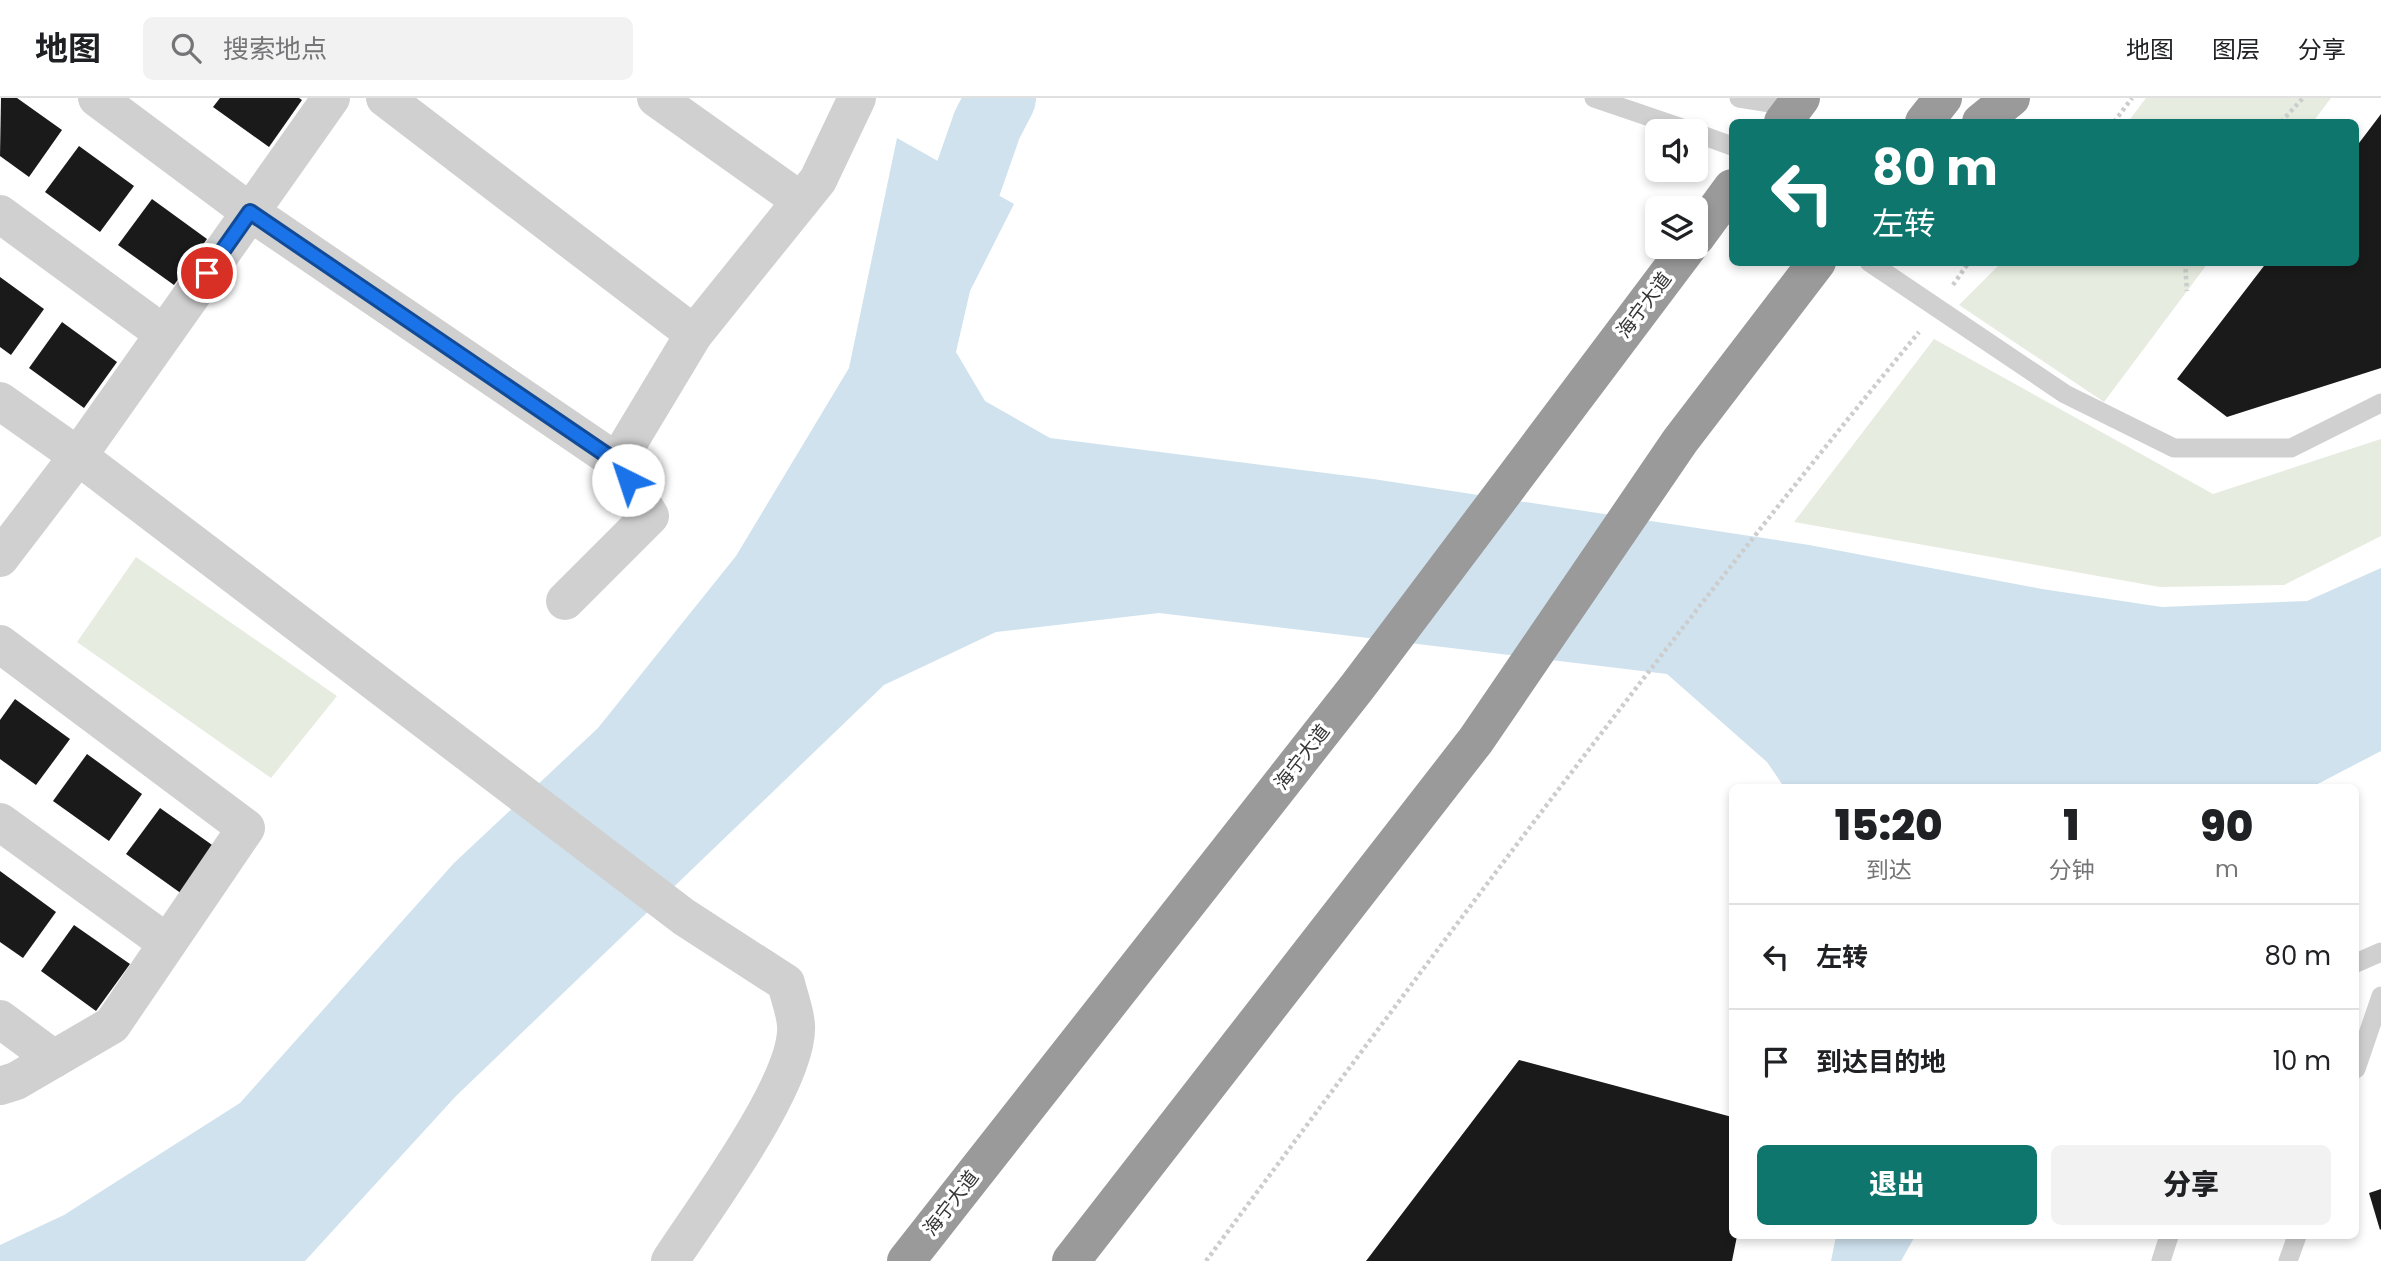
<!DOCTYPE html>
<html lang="zh">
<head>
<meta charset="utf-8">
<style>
  :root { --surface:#fff; --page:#f2f2f2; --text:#202124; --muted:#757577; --line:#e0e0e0; --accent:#0f766e }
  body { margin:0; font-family:Poppins,"Noto Sans SC",sans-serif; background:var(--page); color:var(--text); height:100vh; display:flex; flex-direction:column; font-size:26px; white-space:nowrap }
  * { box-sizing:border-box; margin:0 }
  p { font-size:23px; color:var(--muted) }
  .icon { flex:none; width:38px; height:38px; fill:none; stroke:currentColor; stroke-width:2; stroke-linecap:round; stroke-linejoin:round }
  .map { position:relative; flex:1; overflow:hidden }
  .details { position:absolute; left:1729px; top:686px; width:630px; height:455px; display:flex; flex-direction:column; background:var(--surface); border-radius:10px; box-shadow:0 4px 10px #0003 }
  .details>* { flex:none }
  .top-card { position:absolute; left:1729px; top:21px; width:630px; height:147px; border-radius:10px; box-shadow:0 4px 10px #0003; background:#0f766e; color:#fff; overflow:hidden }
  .tools { position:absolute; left:1645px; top:21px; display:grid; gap:14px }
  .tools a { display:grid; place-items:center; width:63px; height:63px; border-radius:10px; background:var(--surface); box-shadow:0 4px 10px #0003; font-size:35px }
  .pin { position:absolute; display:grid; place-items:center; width:60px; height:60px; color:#fff; margin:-30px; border:4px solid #fff; border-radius:50%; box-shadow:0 2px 7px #0007 }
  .me { position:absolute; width:77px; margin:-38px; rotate:319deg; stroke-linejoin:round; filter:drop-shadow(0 0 5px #0008) }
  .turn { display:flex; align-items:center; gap:24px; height:147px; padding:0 28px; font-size:32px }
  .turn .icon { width:91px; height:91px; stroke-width:2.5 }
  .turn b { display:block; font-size:49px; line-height:60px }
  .eta { display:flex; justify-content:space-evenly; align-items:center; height:119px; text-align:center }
  .eta b { font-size:42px; font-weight:800; line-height:49px }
  .button { display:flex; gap:14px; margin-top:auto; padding:14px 28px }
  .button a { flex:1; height:80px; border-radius:10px; background:var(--accent); color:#fff; font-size:28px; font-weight:800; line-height:80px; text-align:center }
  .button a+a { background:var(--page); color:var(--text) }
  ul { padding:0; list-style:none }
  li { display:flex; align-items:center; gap:21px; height:105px; padding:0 28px; border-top:2px solid var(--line) }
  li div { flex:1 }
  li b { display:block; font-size:26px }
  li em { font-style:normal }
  header { display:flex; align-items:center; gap:42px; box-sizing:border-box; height:98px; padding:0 35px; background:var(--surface); border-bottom:2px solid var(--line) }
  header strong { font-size:33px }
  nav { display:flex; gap:38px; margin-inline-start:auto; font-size:24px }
  .search { width:490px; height:63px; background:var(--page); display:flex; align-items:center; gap:18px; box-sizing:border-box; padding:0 24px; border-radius:10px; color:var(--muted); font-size:26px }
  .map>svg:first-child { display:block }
  .green { fill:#e6ecdf }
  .water { fill:#cfe2ee }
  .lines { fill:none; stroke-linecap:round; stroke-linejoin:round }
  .river { stroke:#cfe2ee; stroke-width:70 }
  .building { fill:#1a1a1a }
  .path { stroke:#cdcdcd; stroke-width:4.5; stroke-dasharray:3.5 3.5; stroke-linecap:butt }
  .lane { stroke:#d0d0d0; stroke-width:19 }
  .street { stroke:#d0d0d0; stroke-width:38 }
  .highway { stroke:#9a9a9a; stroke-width:38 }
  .route-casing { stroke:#114b97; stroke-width:18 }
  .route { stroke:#1a73e8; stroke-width:12 }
  .labels { text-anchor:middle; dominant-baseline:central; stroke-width:7; stroke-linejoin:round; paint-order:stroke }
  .street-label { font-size:19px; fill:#333; stroke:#fff }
</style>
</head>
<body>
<header>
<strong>地图</strong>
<div class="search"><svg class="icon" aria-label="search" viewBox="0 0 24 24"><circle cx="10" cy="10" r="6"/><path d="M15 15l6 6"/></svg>搜索地点</div>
<nav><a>地图</a><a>图层</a><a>分享</a></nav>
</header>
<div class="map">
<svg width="2381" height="1163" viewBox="0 0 2381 1163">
  <rect width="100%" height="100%" fill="#fff"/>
  <g class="green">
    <path d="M2146 0H2331L2313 24H2128Z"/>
    <path d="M2001 165V164L2208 165 2104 304 1959 207Z"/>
    <path d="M1934 241 2213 396 2381 341V438L2284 487 2160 489 1794 424Z"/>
    <path d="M136 459 337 598 271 680 77 544Z"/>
  </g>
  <g class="water">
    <path d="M897 40 1014 106 970 193 956 254 985 303 1050 340 1373 381 1809 447 2042 491 2162 509 2307 503 2381 470V653L2310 690 1784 689 1767 664 1667 576 1159 515 996 534 884 587 456 998 305 1163H0V1147L64 1117 240 1005 454 765 598 630 736 458 849 270Z"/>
    <path d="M1836 1138H1915L1901 1163H1831Z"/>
  </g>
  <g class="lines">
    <path class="river" d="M937 170 987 27 1001 0"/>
  </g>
  <g class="building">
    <path d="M1 0H17L62 32 29 79 0 58Z"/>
    <path d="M220 0H299L302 2 269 49 213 9Z"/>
    <path d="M2381 16V270L2227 319 2177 281 2267 164H2356V49Z"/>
    <path d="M79 48 134 88 100 134 45 94Z"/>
    <path d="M152 101 207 141 174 187 118 147Z"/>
    <path d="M0 179 44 211 11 257 0 249Z"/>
    <path d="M62 224 117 264 84 310 29 270Z"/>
    <path d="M15 601 70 641 36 687 0 661V622Z"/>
    <path d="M87 656 142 696 109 743 53 703Z"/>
    <path d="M160 710 215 749 182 796 126 756Z"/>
    <path d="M0 773 56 814 23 860 0 844Z"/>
    <path d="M74 827 130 866 96 913 41 873Z"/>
    <path d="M1519 962 1732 1019V1138H1737L1732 1163H1366Z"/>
    <path d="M2381 1091V1131L2380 1132 2369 1095Z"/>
  </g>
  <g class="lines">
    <g class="path">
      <path d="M2114 24 2132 0"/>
      <path d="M2281 24 2303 0"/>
      <path d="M2185 164 2187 193"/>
      <path d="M1953 187 1969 164"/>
      <path d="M1206 1163C1439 849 1671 535 1919 234"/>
    </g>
    <g class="lane">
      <path d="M1594 0 1691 33"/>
      <path d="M1739 0 1794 9"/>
      <path d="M1696 35 1732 48"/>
      <path d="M1869 164 2065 296 2174 350H2291L2381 305"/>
      <path d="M2356 865 2381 854"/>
      <path d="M2356 971 2381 898"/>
      <path d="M2161 1163 2169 1138"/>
      <path d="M2288 1163 2297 1138"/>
    </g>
    <g class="street">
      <path d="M97 0 250 114 617 364"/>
      <path d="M385 0 694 236"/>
      <path d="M656 0 801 103"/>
      <path d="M0 116 164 236"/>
      <path d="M0 303 78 358 684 819 786 885C789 898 795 913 796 927 800 983 703 1112 670 1163"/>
      <path d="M0 460 78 358 331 0"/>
      <path d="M565 503 650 418 617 364 694 236 818 82 857 0"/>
      <path d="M0 546 246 730 112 927 16 983 0 988"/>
      <path d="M0 724 167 845"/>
      <path d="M0 921 54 961"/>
    </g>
    <g class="highway">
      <path d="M1783 24 1801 0"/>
      <path d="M1924 24 1943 0"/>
      <path d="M1981 24 2011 0"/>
      <path d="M1696 139 1732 90"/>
      <path d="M906 1163 1358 588 1688 149"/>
      <path d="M1071 1163 1476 642 1680 343 1817 164"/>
    </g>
  </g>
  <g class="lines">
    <defs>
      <path id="route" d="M207 175 250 114 617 364 628 382"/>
    </defs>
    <use href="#route" class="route-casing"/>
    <use href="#route" class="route"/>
  </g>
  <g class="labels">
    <g class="street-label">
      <text transform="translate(1644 207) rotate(-53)">海宁大道</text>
      <text transform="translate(1302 659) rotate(-52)">海宁大道</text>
      <text transform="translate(951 1105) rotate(-52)">海宁大道</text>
    </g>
  </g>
</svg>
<div class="tools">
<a><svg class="icon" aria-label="sound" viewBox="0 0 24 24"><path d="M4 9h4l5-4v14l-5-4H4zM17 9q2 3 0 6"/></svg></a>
<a><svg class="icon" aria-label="layers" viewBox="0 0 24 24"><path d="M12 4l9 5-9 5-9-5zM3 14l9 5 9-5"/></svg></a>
</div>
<div class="pin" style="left:207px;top:175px;background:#d93025"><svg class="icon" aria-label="arrive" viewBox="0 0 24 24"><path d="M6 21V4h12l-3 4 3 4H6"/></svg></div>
<svg class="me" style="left:628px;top:382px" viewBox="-20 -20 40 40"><circle r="19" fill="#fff"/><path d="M0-13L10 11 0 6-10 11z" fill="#1a73e8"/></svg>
<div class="top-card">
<div class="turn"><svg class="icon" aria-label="left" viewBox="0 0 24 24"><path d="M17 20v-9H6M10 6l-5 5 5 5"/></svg><div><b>80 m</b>左转</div></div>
</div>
<section class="details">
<div class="eta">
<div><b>15:20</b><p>到达</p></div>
<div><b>1</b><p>分钟</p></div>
<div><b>90</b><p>m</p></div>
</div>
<ul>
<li><svg class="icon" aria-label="left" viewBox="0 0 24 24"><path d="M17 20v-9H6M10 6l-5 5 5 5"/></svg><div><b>左转</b></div><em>80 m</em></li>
<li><svg class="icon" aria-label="arrive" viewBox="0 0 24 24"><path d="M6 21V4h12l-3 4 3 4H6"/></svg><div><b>到达目的地</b></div><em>10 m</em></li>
</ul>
<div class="button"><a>退出</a><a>分享</a></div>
</section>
</div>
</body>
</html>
